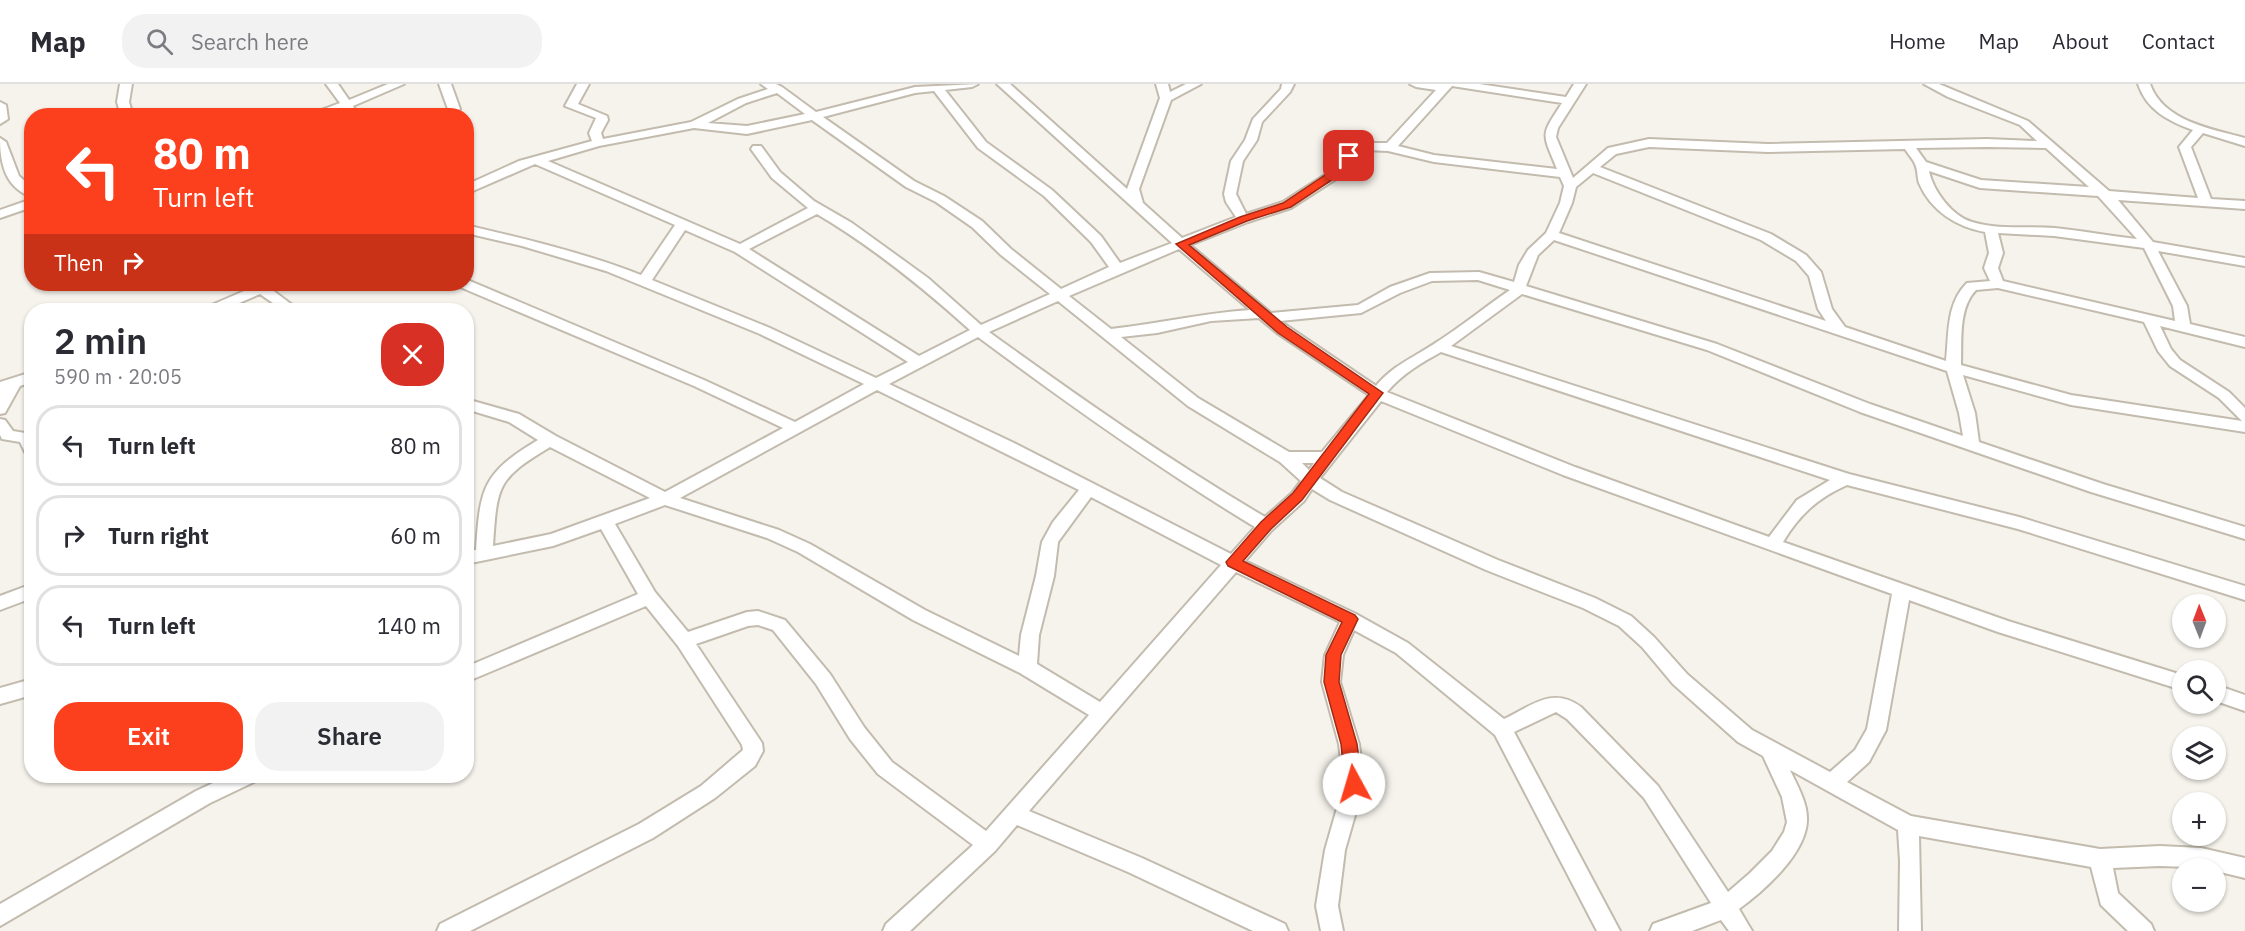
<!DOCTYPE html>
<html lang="en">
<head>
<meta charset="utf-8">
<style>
  :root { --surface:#fff; --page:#f2f2f3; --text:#2b2b33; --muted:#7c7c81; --line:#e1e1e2; --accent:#fc3f1d }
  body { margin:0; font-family:"IBM Plex Sans",sans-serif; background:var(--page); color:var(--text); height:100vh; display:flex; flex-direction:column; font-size:22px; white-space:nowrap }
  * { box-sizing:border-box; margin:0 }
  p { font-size:20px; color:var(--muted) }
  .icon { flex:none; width:33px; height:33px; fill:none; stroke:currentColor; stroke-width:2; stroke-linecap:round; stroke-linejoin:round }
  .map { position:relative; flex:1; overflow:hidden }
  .details { position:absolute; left:24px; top:219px; width:450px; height:480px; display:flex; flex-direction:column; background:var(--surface); border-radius:24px; box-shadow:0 2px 4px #0004 }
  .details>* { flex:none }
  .top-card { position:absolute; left:24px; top:24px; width:450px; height:183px; border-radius:24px; box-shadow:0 2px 4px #0004; background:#fc3f1d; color:#fff; overflow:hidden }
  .needle { width:39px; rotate:359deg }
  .buttons { position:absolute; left:2172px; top:510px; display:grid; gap:12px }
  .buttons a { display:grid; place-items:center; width:54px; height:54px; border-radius:50%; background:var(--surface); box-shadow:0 2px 4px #0004; font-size:30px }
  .pin { position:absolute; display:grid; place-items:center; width:51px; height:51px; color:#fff; margin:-26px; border-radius:12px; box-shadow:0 3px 9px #0006 }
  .me { position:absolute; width:66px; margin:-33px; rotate:354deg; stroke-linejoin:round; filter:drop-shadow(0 0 4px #0008) }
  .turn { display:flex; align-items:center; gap:21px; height:126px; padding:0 30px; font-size:27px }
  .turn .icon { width:78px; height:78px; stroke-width:2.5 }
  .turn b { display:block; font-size:42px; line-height:51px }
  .then { display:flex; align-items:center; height:57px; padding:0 30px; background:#0003; gap:12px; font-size:22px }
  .round { display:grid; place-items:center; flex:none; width:63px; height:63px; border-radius:24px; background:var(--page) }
  .overview { display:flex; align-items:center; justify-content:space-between; height:102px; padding:0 30px }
  h1 { font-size:36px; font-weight:600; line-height:45px }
  .primary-button { display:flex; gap:12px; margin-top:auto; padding:12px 30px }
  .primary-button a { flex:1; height:69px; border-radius:24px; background:var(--accent); color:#fff; font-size:24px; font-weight:600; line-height:69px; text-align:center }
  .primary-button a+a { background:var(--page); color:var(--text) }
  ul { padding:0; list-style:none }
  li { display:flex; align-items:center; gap:18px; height:81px; margin:0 12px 9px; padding:0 18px; border:3px solid var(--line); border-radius:24px }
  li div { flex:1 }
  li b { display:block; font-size:22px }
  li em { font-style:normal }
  header { display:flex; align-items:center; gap:36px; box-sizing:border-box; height:84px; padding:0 30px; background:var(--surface); border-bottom:2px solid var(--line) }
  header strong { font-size:28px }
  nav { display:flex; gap:33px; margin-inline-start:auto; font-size:21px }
  .search { width:420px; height:54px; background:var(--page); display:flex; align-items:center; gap:15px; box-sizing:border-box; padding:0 21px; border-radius:24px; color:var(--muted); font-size:22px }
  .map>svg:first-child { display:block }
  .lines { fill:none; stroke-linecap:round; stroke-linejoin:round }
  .minor-casing { stroke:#c2bbae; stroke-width:4 }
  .minor { fill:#fff; fill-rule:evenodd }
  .route { fill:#fc3f1d; stroke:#a42913; stroke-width:1.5 }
</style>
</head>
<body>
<header>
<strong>Map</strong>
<div class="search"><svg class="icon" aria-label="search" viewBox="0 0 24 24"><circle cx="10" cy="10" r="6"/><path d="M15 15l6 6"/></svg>Search here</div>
<nav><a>Home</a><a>Map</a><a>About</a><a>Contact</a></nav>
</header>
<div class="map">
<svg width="2245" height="847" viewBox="0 0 2245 847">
  <rect width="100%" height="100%" fill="#f6f3ec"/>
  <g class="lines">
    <defs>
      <g id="minor">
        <path d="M120 0H132L129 18 133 32H121L117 18Z"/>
        <path d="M326 0H338L349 16 388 0H404L353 22 359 32H348L344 25 324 32H305L340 19Z"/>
        <path d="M439 0H451L460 25 458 27 454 28 448 25Z"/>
        <path d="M577 0H589L578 20 607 32 608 36 601 49 603 55 691 38 738 15 768 5 761 0H776L782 3 816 28 915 3 978 0 972 3 945 6 986 58 1052 106 1101 152 1120 179 1172 159 997 0H1010L1127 105 1160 14 1156 0H1168L1170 8 1186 0H1201L1171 16 1139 105 1143 119 1182 154 1236 133 1226 118 1224 110 1231 77 1245 56 1253 35 1281 5 1282 0H1294L1290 8 1262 38 1257 56 1243 77 1236 110 1246 130 1283 118 1328 89 1357 59H1387L1436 6 1416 3 1410 0H1479L1566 13 1574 0H1586L1558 44 1556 53 1573 94 1608 64 1649 55 1768 60 1987 55 2037 57 2020 41 1948 13 1924 0H1939L2028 37 2109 107 2198 114 2179 63 2193 46C2168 37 2147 26 2138 0H2150C2163 37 2211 45 2245 54V62L2203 49 2191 63 2211 115 2245 117V125L2118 116 2153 158 2245 174V182L2158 167 2187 222 2190 240 2245 253V263L2160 242 2171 265 2180 276 2229 308 2245 324V348L2071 321 1963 291 1975 329 1979 358 2103 400 2245 443V455L2091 408 1860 328 1707 266 1522 210 1451 262 1849 390 2019 433 2245 502V516L2018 445 1847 401C1818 414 1800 430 1783 458L2008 537 2182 591V606L1998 548 1909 516 1886 646 1869 678 1847 698 1911 732 2100 765 2160 762 2201 764 2245 774V794L2216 787V784L2160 782 2113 784 2118 809 2151 840 2154 847H2128L2101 821 2091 783 1919 752 1921 847H1899L1900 777 1898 746 1790 686C1797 701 1807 718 1807 734 1808 768 1764 807 1739 825L1752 847H1729L1721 836 1692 847H1650L1653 840 1711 819 1644 714 1567 635 1556 628 1514 648 1620 847H1597L1495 651 1396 569 1354 546 1343 571 1340 598 1359 660 1364 700 1345 766 1338 822 1343 847H1321L1316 822 1325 766 1344 700 1339 660 1322 598 1325 571 1340 538 1236 488 1029 727 1142 774 1285 840 1288 847H1253L1128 788 1017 741 995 767 910 847H883L886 840 973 761 878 690 850 655 816 600 773 546 758 541 748 542 696 560 762 659 763 667 755 682 715 714 653 754 470 847H437L440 840 639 740 701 702 743 666 742 661 678 562 646 522 466 598V583L638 510 601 445 553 462 466 480V467L476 466C480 403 483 389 538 356L509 338 466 325V315L519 330 556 352 665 408 783 344 694 302 460 203 459 200 470 197 704 296 795 338 864 300 760 250 606 187 522 162 466 149V141C525 155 585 169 641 191L675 141 535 80 466 110V101L519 77 592 57 589 49 596 34 565 22ZM1452 2 1562 19C1540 53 1542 48 1557 85L1434 71 1398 62ZM934 7 978 64 1044 112 1091 158 1109 183 1061 205 1011 165 982 137 944 112 914 97 823 33 915 9ZM777 9 805 30 747 42 708 39 746 19ZM812 36 906 103 936 118 972 143 1001 171 1050 210 981 241 928 194 852 139 814 117 780 88 761 62H753L751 65 772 94 808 124 740 160 548 77 599 62 694 44 747 50ZM1649 63 1768 68 1905 65C1908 70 1913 75 1915 80 1918 86 1917 93 1919 99 1931 127 1957 143 1985 148L1989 169 1984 184 1990 197 1967 199C1946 220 1949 249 1946 277L1845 243 1832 225 1821 188 1806 171 1771 150 1600 83 1616 70ZM1987 63 2046 64 2089 103 1981 96 1926 78 1916 64ZM1364 66 1388 67 1434 78 1560 93 1564 102 1560 119 1546 149 1528 166 1519 181 1514 198 1479 188 1430 189 1390 203 1358 221 1271 229 1190 161 1248 138 1291 124 1336 95ZM1929 87 1980 104 2098 112 2137 155C2110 152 2083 147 2055 144 2028 142 1998 146 1972 138 1952 132 1933 107 1929 87ZM1593 89 1761 156 1796 177 1809 192 1818 225 1826 237 1559 149 1572 119 1576 103ZM817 130C873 163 922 203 970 246L919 272 749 165ZM685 146 735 168 908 278 876 294 770 244 652 196ZM1998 149 2054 152 2144 164 2173 222 2175 237 2003 197 1998 184 2003 169ZM1554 156 1947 287 1959 329 1963 352 1870 320 1717 260 1526 202 1538 171ZM1179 165 1250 226C1203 229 1158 240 1111 245L1069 212ZM1478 196 1510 206C1485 223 1462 242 1437 258 1415 273 1393 281 1376 302L1280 237 1361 229 1400 209 1432 197ZM1998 204 2144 238 2158 267 2170 282 2219 314 2242 337 2071 311 1961 281C1962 258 1958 224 1976 206ZM1058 217 1188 322 1280 378 1301 397 1292 409 1265 433C1170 377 1079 313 989 248ZM1259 234 1277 249 1369 311 1322 368H1289L1198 314 1121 253 1157 249 1211 237ZM978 253C1068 320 1159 385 1255 443L1231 470 1012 358 889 300ZM1441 268 1830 396 1797 416 1769 453 1575 383 1387 308C1402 290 1421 279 1441 268ZM877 306 1079 406 1053 438 1042 458 1036 492 1021 551 1019 572 925 526 810 460 779 446 680 414ZM1381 317 1563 391 1892 510 1867 645 1855 666 1830 688 1752 646 1687 590 1654 553 1631 532 1595 514 1498 476 1342 408 1320 394ZM550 363 650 414 551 450 493 462C497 401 497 395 550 363ZM1302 379H1314L1309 386ZM1312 405 1330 416 1486 486 1583 524 1619 542 1642 563 1673 600 1738 658 1763 672 1782 713 1787 738 1784 748 1772 767 1750 789 1728 808 1658 702 1581 623C1552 602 1532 622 1504 635L1408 559 1356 530 1245 477 1272 446 1304 417ZM1091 413 1221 481 1100 618 1037 580 1039 551 1054 492 1058 458ZM665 421 767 454 798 468 913 536 1020 589 1089 631 986 747 892 678 864 643 830 590 785 536 758 527 747 528 688 548 655 508 615 440Z"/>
        <path d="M0 18 6 21 8 35 0 40Z"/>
        <path d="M0 54 6 58 19 92 32 103V113C5 104 0 79 0 54Z"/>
        <path d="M32 115V123L0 134V126Z"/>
        <path d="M248 200H277L271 205 299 226H283L260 210 223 226H205L207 223 251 204Z"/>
        <path d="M32 288V298L20 302 5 329 0 330V298Z"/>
        <path d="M0 335 5 336 13 347 31 350 32 371 26 370 20 358 2 355 0 351Z"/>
        <path d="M32 500V514L0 526V512Z"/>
        <path d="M32 595V611L0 620V604Z"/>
        <path d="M2216 601 2245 611V627L2216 617Z"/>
        <path d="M228 692H257L254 698 210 719 0 842V820L196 707Z"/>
      </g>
    </defs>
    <use href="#minor" class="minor-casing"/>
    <use href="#minor" class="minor"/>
  </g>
  <path class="route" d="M1349 69 1354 72 1335 94 1291 123 1247 137 1189 161 1287 243 1383 309 1302 416 1271 445 1243 477 1355 531 1358 535 1341 571 1339 598 1357 660 1362 700 1360 705 1354 708 1348 705 1345 700 1341 660 1324 598 1326 571 1342 538 1228 482 1226 478 1261 438 1293 409 1369 310 1278 249 1176 160 1240 133 1283 119 1328 89 1346 70Z"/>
</svg>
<div class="buttons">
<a><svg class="needle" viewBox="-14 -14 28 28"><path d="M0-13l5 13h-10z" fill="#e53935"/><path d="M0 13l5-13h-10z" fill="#7c7c81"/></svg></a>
<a><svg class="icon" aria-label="search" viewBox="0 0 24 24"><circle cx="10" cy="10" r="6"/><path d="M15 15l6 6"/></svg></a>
<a><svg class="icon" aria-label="layers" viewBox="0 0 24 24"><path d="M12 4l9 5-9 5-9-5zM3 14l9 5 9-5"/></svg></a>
<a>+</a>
<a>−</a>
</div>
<div class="pin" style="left:1349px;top:72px;background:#d93025"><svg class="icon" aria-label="arrive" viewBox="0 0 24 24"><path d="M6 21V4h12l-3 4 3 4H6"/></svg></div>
<svg class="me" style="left:1354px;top:700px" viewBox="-20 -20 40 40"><circle r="19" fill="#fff"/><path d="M0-13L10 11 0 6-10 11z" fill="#fc3f1d"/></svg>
<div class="top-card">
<div class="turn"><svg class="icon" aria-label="left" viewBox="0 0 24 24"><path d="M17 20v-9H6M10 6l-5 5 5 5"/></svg><div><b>80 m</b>Turn left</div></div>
<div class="then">Then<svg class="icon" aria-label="right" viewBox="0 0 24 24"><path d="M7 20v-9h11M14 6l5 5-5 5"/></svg></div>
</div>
<section class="details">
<div class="overview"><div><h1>2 min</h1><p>590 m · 20:05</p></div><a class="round" style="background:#d93025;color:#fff"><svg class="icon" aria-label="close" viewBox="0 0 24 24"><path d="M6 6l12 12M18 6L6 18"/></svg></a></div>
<ul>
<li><svg class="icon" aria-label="left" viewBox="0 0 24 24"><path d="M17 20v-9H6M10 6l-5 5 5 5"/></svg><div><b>Turn left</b></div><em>80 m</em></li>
<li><svg class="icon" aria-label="right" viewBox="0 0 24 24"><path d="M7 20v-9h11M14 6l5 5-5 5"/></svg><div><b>Turn right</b></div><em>60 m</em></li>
<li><svg class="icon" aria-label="left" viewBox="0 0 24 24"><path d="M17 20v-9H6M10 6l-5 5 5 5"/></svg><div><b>Turn left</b></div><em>140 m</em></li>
</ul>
<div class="primary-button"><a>Exit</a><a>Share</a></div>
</section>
</div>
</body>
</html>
